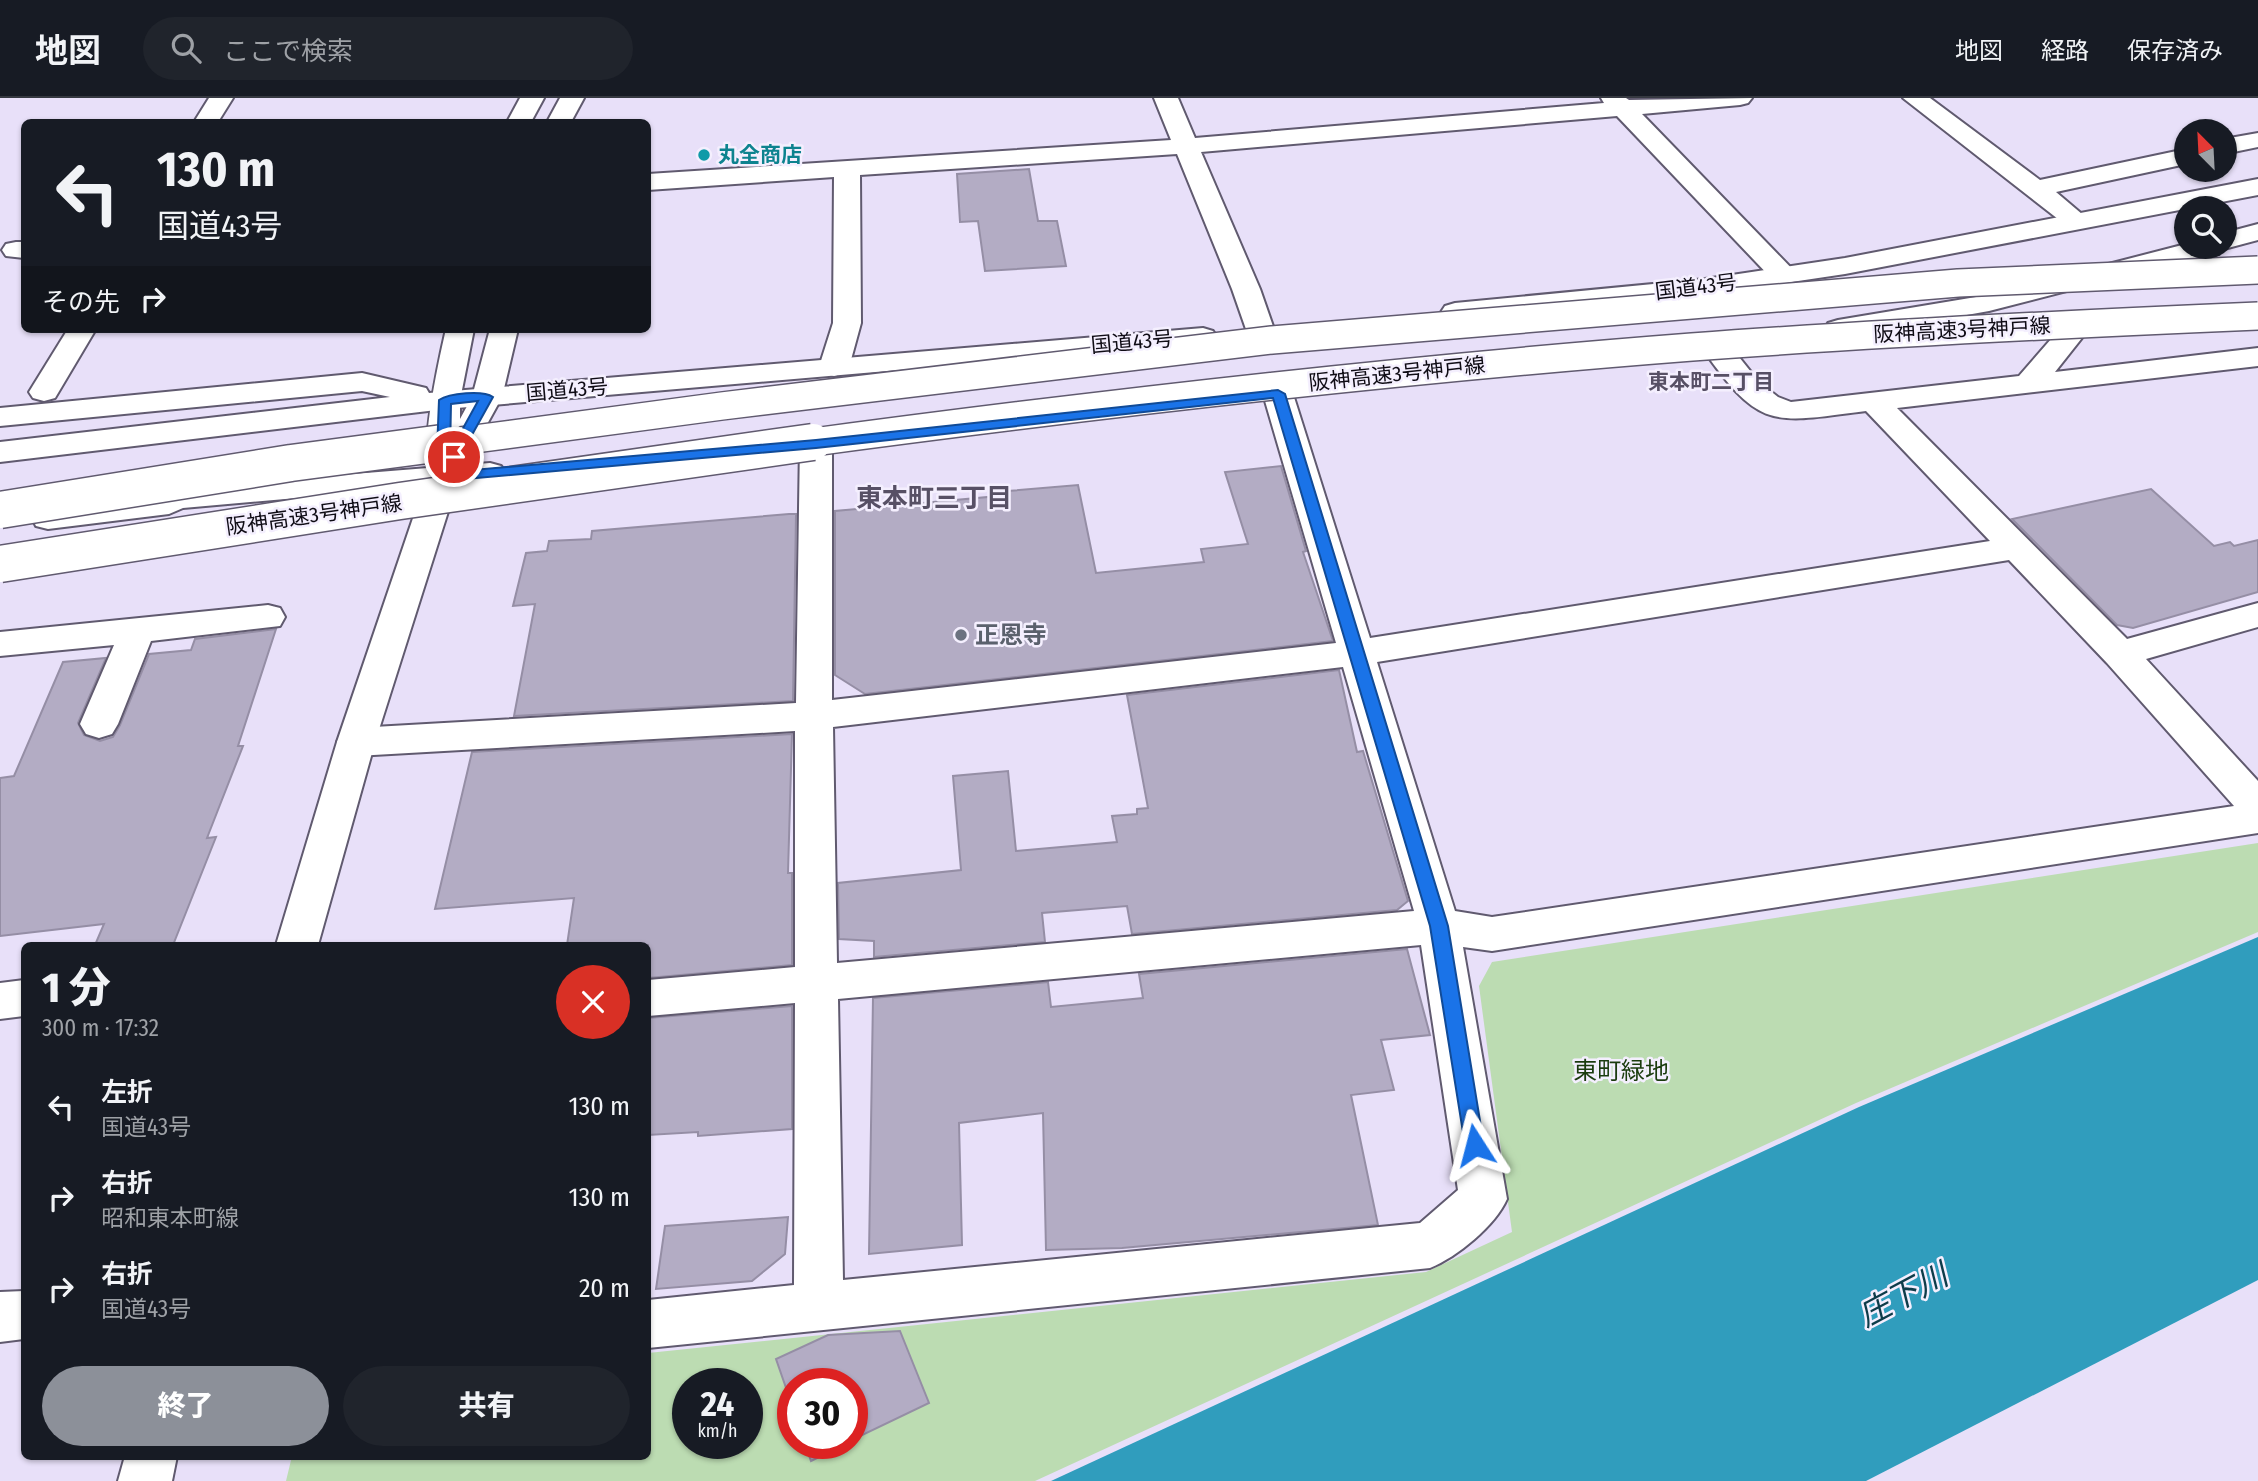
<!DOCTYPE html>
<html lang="ja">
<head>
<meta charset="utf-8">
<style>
  :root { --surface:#171b24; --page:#20242c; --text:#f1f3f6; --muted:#9ea1a6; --line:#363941; --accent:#8c9099 }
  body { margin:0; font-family:"Fira Sans Condensed","Noto Sans JP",sans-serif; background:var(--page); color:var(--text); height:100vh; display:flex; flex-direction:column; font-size:26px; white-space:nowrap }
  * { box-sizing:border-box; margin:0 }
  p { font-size:23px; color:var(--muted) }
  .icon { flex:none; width:38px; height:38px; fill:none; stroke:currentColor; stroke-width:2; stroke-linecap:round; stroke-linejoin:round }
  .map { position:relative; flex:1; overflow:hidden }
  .panel { position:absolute; left:21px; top:844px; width:630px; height:518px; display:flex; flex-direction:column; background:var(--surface); border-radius:10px; box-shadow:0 2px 5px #0004 }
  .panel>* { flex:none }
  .top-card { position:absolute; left:21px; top:21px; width:630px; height:214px; border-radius:10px; box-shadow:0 2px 5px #0004; background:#171b24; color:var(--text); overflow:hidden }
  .needle { width:46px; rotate:336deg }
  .controls { position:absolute; left:2174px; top:21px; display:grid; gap:14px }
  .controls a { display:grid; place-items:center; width:63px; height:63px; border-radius:50%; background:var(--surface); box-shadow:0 2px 5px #0004; font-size:35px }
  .speed { position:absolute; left:672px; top:1270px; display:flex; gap:14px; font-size:35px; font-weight:700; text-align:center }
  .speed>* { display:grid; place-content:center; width:91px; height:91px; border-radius:50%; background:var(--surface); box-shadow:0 2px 5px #0004; line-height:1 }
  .speed small { font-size:18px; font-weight:400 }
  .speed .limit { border:10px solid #d22; background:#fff; color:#111 }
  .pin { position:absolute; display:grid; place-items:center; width:60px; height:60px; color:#fff; margin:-30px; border:4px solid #fff; border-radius:50%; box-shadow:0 2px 7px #0007 }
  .me { position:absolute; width:77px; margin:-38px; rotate:351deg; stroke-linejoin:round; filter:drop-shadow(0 0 5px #0008) }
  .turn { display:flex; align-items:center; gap:24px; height:147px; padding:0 21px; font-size:32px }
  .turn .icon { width:91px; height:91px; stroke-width:2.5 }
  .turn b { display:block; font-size:49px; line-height:60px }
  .then { display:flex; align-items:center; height:66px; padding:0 21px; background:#0003; gap:14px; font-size:26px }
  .round { display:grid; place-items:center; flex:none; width:74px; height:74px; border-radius:37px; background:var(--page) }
  .headline { display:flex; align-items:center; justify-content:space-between; height:119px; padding:0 21px }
  h1 { font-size:42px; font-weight:800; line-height:52px }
  .cta { display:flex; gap:14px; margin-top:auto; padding:14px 21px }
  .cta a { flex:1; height:80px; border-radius:42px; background:var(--accent); color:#fff; font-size:28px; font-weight:800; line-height:80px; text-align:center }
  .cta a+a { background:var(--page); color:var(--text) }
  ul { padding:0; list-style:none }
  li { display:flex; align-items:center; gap:21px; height:91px; padding:0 21px }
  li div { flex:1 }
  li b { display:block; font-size:26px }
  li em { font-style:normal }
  header { display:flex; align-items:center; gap:42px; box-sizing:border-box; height:98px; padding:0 35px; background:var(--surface); border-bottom:2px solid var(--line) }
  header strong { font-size:33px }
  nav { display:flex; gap:38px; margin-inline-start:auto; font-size:24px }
  .search { width:490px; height:63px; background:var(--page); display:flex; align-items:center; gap:18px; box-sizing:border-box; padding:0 24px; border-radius:38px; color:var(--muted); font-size:26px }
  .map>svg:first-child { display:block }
  .green { fill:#bcdcb2; fill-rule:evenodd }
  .water { fill:#309dbd }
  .building { fill:#b3acc4; stroke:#958ea5; stroke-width:2 }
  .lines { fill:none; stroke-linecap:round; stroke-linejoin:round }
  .minor-casing { stroke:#605a6f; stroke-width:4 }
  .tertiary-casing { stroke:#605a6f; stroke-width:4 }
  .secondary-casing { stroke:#605a6f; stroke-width:4 }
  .trunk-casing { stroke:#605a6f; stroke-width:4 }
  .minor { fill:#fff; fill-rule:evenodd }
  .tertiary { fill:#fff; fill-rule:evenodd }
  .secondary { fill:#fff; fill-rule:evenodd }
  .trunk { fill:#fff; fill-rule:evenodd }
  .motorway-bridge-far1-casing { stroke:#605a6f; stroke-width:30; stroke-linecap:butt }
  .motorway-bridge-casing { stroke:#605a6f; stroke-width:39; stroke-linecap:butt }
  .motorway-bridge-far1 { stroke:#fff; stroke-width:27 }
  .motorway-bridge { stroke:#fff; stroke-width:36 }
  .route { fill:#1a73e8; stroke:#114b97; stroke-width:2; fill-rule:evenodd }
  .culture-dot { fill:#0f9aa8; stroke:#f4effe; stroke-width:2.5 }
  .worship-dot { fill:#6b7280; stroke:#f4effe; stroke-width:2.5 }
  .labels { text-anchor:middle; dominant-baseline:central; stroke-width:5; stroke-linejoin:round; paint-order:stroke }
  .far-culture-label { font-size:21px; font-weight:bold; fill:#0d838f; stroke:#f4effe; text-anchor:start }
  .far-street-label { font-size:21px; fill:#0f0c15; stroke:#f4effe }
  .far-neighbourhood-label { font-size:21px; font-weight:bold; fill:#575065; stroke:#f4effe }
  .worship-label { font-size:24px; font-weight:bold; fill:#5b616d; stroke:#f4effe; text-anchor:start }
  .park-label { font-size:24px; fill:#1b3c0e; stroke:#f4effe }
  .neighbourhood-label { font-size:26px; font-weight:bold; fill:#575065; stroke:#f4effe }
  .near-water-label { font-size:32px; font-style:italic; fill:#0d3c4a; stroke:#f4effe }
</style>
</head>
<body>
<header>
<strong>地図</strong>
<div class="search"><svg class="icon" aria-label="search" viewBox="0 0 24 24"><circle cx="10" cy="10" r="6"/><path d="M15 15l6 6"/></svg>ここで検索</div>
<nav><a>地図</a><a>経路</a><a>保存済み</a></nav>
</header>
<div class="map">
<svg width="2258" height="1383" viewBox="0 0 2258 1383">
  <rect width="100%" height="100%" fill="#e8e0f9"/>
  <path class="green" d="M2258 745V834L1856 1005 1035 1383H286L292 1358H648V1255L1426 1174 1512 1134 1479 888 1492 864ZM688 1286H747V1346H688ZM793 1286H852V1346H793Z"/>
  <path class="water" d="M2258 839V1182L1866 1383H1051L1859 1009Z"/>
  <g class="building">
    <path d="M1029 71 1038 123H1057L1066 168 985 173 978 123 960 124 957 76Z"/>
    <path d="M1281 368 1306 453 1303 454 1333 543 865 596 835 577V413L1009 397 1008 393 1078 387 1096 475 1204 464 1201 451 1248 446 1225 374Z"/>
    <path d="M2151 391 2214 448 2230 444 2234 448 2258 442V494L2133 530 2117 527 2012 421Z"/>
    <path d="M789 416H796L793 603 514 618 535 506 513 508 526 455 547 453 549 443 591 441 592 433Z"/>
    <path d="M276 531 238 648H243L207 740 216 739 173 847H95L104 826 0 838V680L14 678 63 564 106 560 78 625 84 637 100 643 113 639 120 627 149 556 191 552 195 541Z"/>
    <path d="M1339 572 1357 654 1363 653 1408 803 1397 812 1132 836 1127 808 1042 815 1045 844 874 859V843L839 841 838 785 961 772 953 678 1008 673 1016 753 1117 744 1112 718 1137 716V711L1148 710 1127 597Z"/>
    <path d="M792 636 788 775H792V867L648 880V847H567L574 800 435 811 472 654Z"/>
    <path d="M1407 851 1430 937 1381 942 1394 992 1351 997 1378 1127 1122 1150 1046 1152 1043 1015 959 1025 962 1147 869 1156 873 900 1048 884 1051 909 1143 900 1139 876Z"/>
    <path d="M792 908V1031L698 1038V1034L648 1037V920Z"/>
    <path d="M788 1119 785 1156 752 1183 656 1191 665 1128Z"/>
    <path d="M900 1233 929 1305 852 1342V1286H793V1310L776 1261 828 1237Z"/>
    <path d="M805 1346H845L811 1363Z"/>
  </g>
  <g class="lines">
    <defs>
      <g id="minor">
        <path d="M209 0H233L218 24H194Z"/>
        <path d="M1154 0H1178L1195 40 1604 5 1601 0H1626L1629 2 1752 0 1748 5 1740 7 1642 16 1798 177 1794 183 1784 185 1774 183 1617 18 1201 54 1260 191 1275 234 1271 240 1261 243 1251 240 1247 234 1232 191 1177 56 860 77 861 225 849 269 844 275 834 278 824 275 819 269 833 225 834 79 648 92V76L1171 42Z"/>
        <path d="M1903 0H1930L2040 82 2186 51V66L2056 94 2089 122 2085 128 2076 130 2067 128Z"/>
        <path d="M2258 35V49L2224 56V41Z"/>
        <path d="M16 144H24V160L6 158 2 152 6 146Z"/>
        <path d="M2075 222 2085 225 2089 231 2055 274 2258 250V268L1897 310 2127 541 2258 505V529L2146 561 2258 683V735L1492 853 1463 849 1507 1101C1495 1128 1457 1159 1430 1170L648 1250V1202L794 1187 795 905 648 918V882L795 869V633L356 658 343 654 337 644 343 634 356 630 796 605 800 346 805 339 816 336 827 339 832 346V602L1336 545 1263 296 1267 290 1278 287 1289 290 1293 296 1370 540 1990 443 1866 313C1772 325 1760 333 1702 250L1707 244 1717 241 1727 244 1759 284 1778 299 1791 304 2019 278 2065 225ZM2009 462 2107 565 2234 708 1492 819 1455 813 1377 564ZM1343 569 1414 813 837 865 833 629ZM1421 847 1458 1092 1420 1125 843 1182 838 901Z"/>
        <path d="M68 231H96L55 300 44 303 33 300 29 294Z"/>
        <path d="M268 507 280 510 285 519 280 528 151 543 118 626 112 636 99 640 86 636 80 626 114 547 0 558V534Z"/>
        <path d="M24 882V918L0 921V885Z"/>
        <path d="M24 1193V1241L0 1244V1194Z"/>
      </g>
      <g id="tertiary">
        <path d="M443 369 454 372 459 379 375 644 318 847H276L337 644 427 379 432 372Z"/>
        <path d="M125 1358H177L172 1383H118Z"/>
      </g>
      <g id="secondary">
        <path d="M520 0H544L531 24H507Z"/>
        <path d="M560 0H584L571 24H547Z"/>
        <path d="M446 231H474L460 302V321L472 299 490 231H518L502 299 454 386 443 389 432 386C416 362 439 262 446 231Z"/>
      </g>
      <g id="trunk">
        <path d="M2258 81V97L1845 176 1705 197 1455 223 1445 220 1441 214 1445 208 1455 205 1705 181 1845 160Z"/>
        <path d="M2258 126V142L2224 151 2217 149 2214 155 1989 213 1838 240 1828 237 1824 231 1828 225 1838 222 1988 197 2186 146V149H2224V135Z"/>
        <path d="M1203 230 1213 233 1217 239 1213 245 445 311 0 364V344L390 299 362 293 0 328V310L362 275 426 290 429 295Z"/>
        <path d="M490 365 501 368 506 375 501 382 183 410 169 416 48 431 36 428 32 420 36 412 48 409 128 400 131 396 142 393Z"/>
      </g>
    </defs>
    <use href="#minor" class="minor-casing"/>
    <use href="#tertiary" class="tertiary-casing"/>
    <use href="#secondary" class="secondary-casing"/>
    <use href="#trunk" class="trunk-casing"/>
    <use href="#minor" class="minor"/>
    <use href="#tertiary" class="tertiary"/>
    <use href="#secondary" class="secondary"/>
    <use href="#trunk" class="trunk"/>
    <defs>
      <g id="motorway-bridge-far1">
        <path d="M437 346 722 308 1272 242 1958 185 2258 172"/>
        <path d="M799 346C1096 306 1394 272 1692 249 1880 235 2069 226 2258 218"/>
      </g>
      <g id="motorway-bridge">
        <path d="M0 412 291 365 450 344"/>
        <path d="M0 466 400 403 813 344"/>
      </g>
    </defs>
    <use href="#motorway-bridge-far1" class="motorway-bridge-far1-casing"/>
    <use href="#motorway-bridge" class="motorway-bridge-casing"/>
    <use href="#motorway-bridge-far1" class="motorway-bridge-far1"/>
    <use href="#motorway-bridge" class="motorway-bridge"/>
  </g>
  <path class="route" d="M1278 292 1285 296 1448 828 1484 1047 1481 1053 1475 1055 1468 1053 1465 1047 1430 828 1273 300 816 350 443 383 436 379 439 302C449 295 483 292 493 299L458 362H450V374L816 342ZM478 303 450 354 451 306Z"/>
  <circle class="culture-dot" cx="704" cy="57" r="7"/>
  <circle class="worship-dot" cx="961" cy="537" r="7"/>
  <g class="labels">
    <g class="far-culture-label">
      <text x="718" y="57">丸全商店</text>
    </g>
    <g class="far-street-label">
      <text transform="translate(1696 189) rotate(-7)">国道43号</text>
      <text transform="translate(1962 232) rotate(-3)">阪神高速3号神戸線</text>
      <text transform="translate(1132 244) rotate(-5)">国道43号</text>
      <text transform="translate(1397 276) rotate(-6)">阪神高速3号神戸線</text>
      <text transform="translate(567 292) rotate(-5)">国道43号</text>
      <text transform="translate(314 417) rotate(-8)">阪神高速3号神戸線</text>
    </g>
    <g class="far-neighbourhood-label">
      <text x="1711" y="284">東本町二丁目</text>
    </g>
    <g class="worship-label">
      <text x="975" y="537">正恩寺</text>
    </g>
    <g class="park-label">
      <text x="1621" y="973">東町緑地</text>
    </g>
    <g class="neighbourhood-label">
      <text x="934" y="400">東本町三丁目</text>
    </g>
    <g class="near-water-label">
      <text transform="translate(1903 1197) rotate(-28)">庄下川</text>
    </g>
  </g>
</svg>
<div class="controls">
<a><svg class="needle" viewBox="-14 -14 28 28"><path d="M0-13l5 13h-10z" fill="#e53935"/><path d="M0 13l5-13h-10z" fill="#9ea1a6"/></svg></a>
<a><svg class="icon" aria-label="search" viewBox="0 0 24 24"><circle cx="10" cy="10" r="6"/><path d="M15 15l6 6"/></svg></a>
</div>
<div class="speed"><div>24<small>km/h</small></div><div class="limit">30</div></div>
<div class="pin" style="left:454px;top:359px;background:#d93025"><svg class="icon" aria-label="arrive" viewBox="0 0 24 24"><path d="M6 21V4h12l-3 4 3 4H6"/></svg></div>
<svg class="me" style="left:1475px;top:1047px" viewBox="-20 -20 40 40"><path d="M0-17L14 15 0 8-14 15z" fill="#1a73e8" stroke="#fff" stroke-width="4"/></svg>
<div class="top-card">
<div class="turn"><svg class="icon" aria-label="left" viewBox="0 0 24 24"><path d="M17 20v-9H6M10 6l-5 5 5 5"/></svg><div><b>130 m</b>国道43号</div></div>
<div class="then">その先<svg class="icon" aria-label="right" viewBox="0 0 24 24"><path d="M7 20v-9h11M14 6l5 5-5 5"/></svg></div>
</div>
<section class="panel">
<div class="headline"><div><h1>1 分</h1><p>300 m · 17:32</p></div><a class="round" style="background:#d93025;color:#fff"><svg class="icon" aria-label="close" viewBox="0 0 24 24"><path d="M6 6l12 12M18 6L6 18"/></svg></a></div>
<ul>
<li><svg class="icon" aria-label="left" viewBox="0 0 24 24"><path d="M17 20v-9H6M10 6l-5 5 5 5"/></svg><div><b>左折</b><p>国道43号</p></div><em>130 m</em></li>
<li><svg class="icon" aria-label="right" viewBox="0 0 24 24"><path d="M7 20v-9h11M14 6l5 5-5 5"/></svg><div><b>右折</b><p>昭和東本町線</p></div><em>130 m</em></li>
<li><svg class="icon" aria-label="right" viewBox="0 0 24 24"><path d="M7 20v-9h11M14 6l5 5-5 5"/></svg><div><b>右折</b><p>国道43号</p></div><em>20 m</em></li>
</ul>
<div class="cta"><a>終了</a><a>共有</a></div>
</section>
</div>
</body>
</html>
